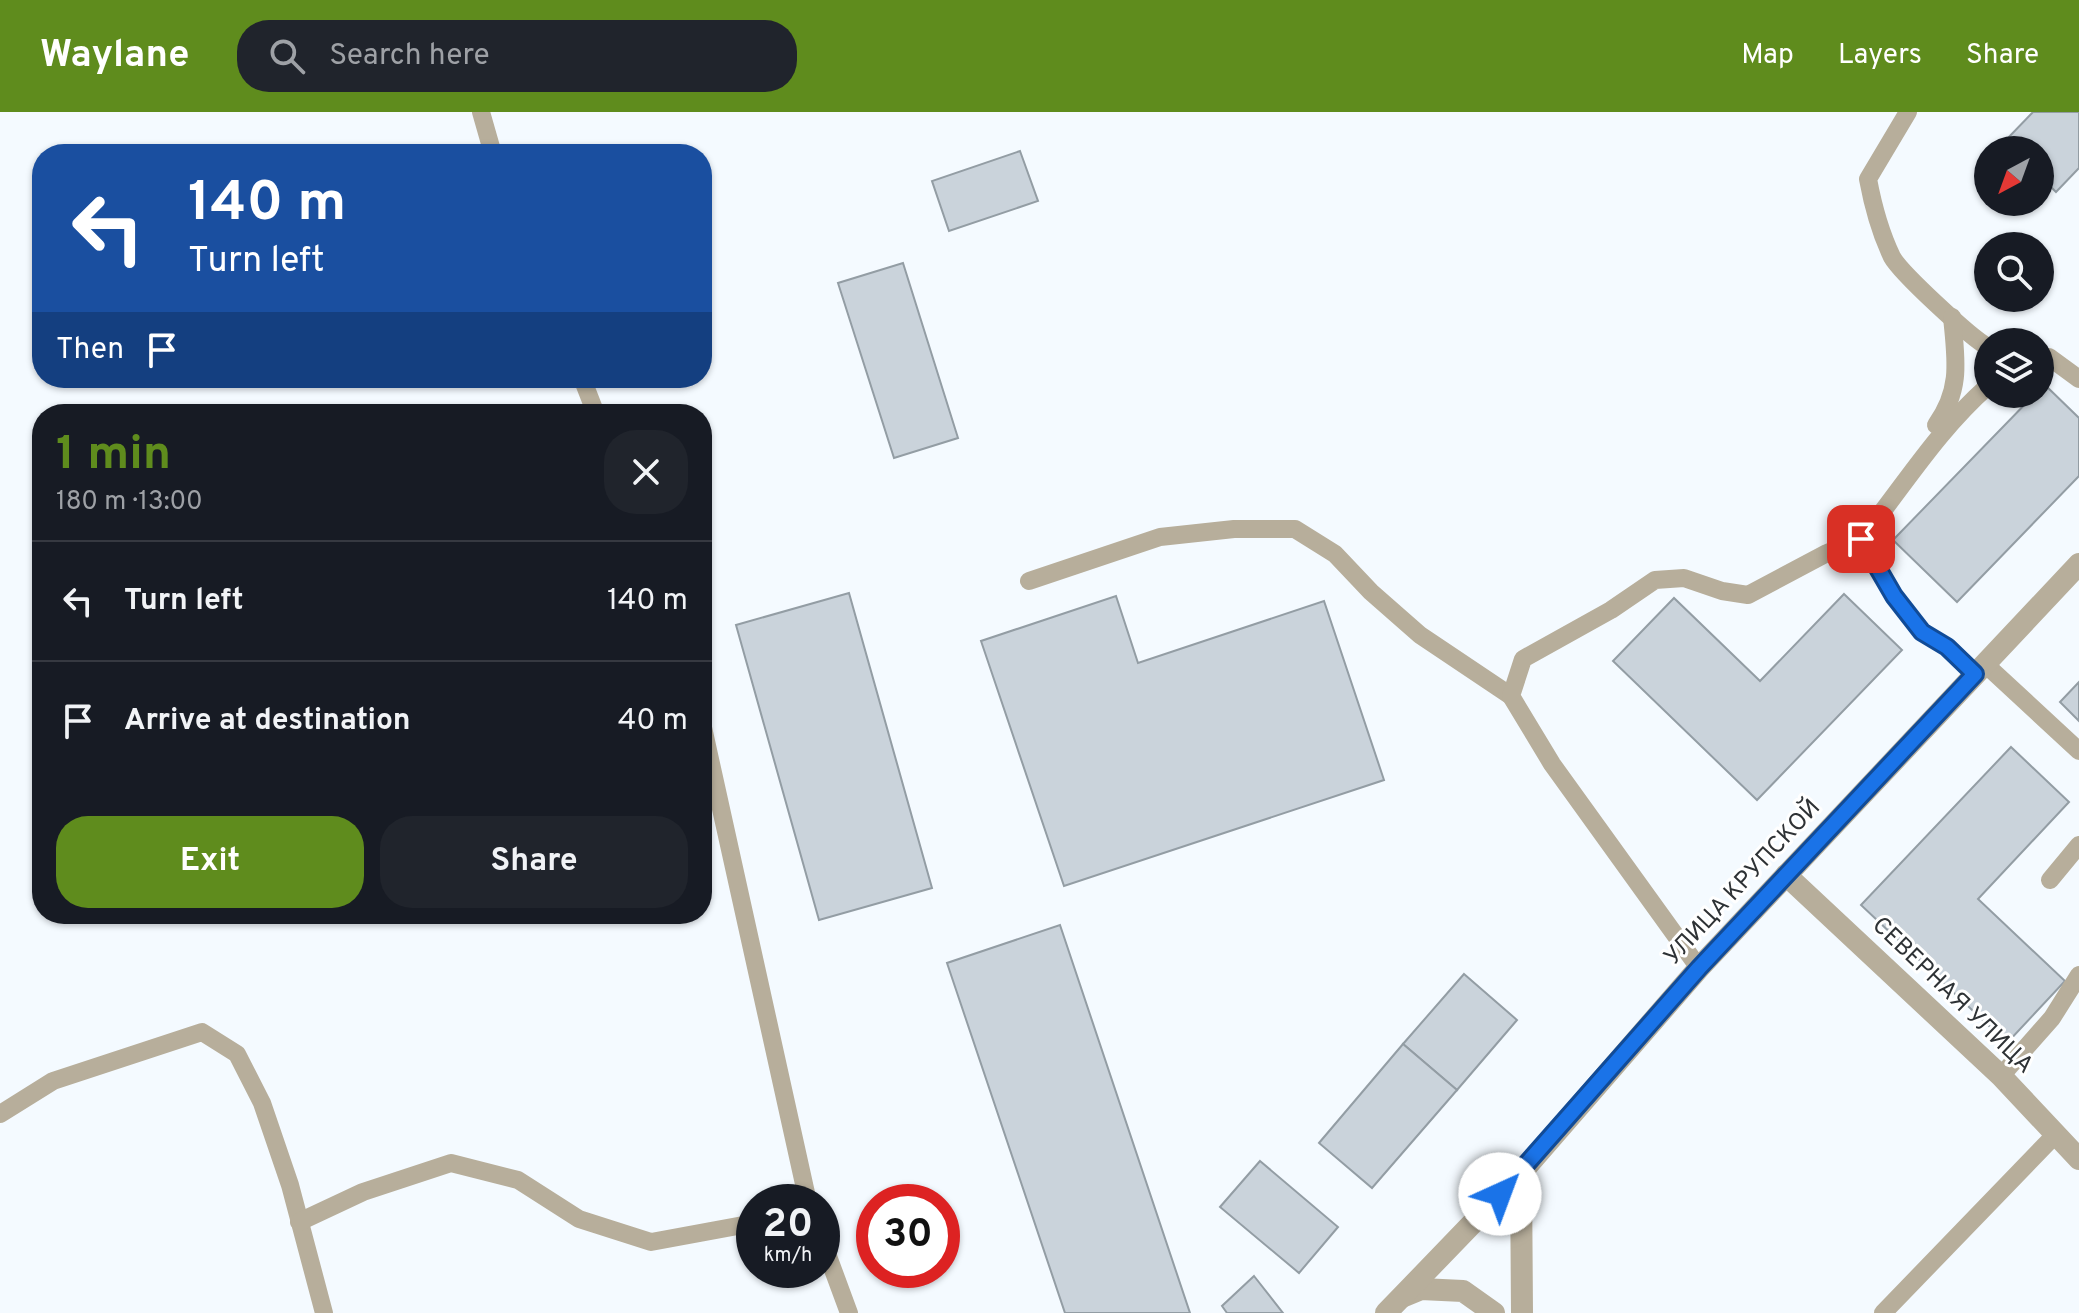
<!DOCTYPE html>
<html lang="en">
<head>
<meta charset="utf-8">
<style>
  :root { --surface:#171b24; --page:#20242c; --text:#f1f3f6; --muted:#9ea1a6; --line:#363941; --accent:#5f8c1d }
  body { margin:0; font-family:Overpass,sans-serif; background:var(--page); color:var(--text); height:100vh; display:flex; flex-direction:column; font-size:30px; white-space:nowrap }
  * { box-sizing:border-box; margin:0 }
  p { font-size:26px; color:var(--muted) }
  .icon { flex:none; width:44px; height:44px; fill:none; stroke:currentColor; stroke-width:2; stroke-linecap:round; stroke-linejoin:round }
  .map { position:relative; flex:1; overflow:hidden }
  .side { position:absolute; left:32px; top:292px; width:680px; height:520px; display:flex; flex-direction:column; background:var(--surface); border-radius:32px; box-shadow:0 2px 6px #0004 }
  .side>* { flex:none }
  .banner { position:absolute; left:32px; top:32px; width:680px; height:244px; border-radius:32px; box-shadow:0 2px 6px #0004; background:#1a4fa0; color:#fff; overflow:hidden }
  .needle { width:52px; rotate:221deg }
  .tools { position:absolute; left:1974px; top:24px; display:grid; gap:16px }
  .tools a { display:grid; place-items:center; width:80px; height:80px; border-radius:50%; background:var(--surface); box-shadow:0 2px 6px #0004; font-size:40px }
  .speed { position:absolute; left:736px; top:1072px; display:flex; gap:16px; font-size:40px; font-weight:700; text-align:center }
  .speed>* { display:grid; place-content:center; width:104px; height:104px; border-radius:50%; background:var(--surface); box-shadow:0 2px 6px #0004; line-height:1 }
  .speed small { font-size:20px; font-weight:400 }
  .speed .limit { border:12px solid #d22; background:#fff; color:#111 }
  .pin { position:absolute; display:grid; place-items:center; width:68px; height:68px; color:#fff; margin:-34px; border-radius:16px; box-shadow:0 4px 12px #0006 }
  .me { position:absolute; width:88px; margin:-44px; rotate:43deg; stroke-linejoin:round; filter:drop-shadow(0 0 6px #0008) }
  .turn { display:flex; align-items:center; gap:28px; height:168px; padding:0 24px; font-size:36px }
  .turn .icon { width:104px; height:104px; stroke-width:2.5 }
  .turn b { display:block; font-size:56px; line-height:68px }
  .then { display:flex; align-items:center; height:76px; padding:0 24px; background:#0003; gap:16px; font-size:30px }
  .round { display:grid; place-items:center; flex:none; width:84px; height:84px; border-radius:32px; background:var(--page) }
  .head { display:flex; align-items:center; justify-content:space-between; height:136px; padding:0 24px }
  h1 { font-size:48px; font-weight:700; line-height:60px; color:var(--accent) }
  .primary-button { display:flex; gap:16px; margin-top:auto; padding:16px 24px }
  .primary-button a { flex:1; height:92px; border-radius:32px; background:var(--accent); color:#fff; font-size:32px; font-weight:700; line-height:92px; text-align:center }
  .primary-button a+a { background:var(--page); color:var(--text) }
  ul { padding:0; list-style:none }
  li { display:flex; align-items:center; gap:24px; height:120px; padding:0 24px; border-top:2px solid var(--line) }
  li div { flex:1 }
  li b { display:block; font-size:30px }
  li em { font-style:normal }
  header { display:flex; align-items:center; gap:48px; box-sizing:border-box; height:112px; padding:0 40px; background:var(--accent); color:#fff }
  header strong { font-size:38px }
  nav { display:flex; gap:44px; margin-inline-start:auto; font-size:28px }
  .search { width:560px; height:72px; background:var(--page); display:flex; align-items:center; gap:20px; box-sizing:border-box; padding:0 28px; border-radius:32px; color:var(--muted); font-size:30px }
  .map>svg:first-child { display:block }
  .building { fill:#cad3db; stroke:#939da4; stroke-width:2 }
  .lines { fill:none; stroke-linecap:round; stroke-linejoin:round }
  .service { stroke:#b7ae9b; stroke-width:18 }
  .minor { stroke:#b7ae9b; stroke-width:22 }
  .tertiary { stroke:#b7ae9b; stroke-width:22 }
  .route-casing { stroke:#114b97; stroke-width:20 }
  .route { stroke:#1a73e8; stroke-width:14 }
  .labels { text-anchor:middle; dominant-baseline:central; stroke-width:6; stroke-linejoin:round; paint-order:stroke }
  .street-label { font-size:24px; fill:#2e3235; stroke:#fff }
</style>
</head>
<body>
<header>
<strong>Waylane</strong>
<div class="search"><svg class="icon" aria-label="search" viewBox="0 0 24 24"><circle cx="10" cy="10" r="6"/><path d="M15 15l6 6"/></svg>Search here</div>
<nav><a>Map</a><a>Layers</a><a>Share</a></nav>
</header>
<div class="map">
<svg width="2079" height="1201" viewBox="0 0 2079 1201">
  <rect width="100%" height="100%" fill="#f4faff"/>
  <g class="building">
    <path d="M2033 0H2079V56L2056 80 2040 64V38H2014L2005 29Z"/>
    <path d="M1020 39 1038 89 949 119 932 69Z"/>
    <path d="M903 151 958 326 894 346 838 171Z"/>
    <path d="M2044 272 2079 306V364L1957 490 1893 428 2035 282H2040V276Z"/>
    <path d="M849 481 932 776 819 808 736 513Z"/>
    <path d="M1844 482 1902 538 1757 688 1613 549 1674 486 1760 569Z"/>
    <path d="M1116 484 1138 551 1324 489 1384 668 1064 774 981 529Z"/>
    <path d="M2079 570V609L2060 590Z"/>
    <path d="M2011 635 2069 690 1978 787 2065 869 2007 931 1861 793Z"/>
    <path d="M1060 813 1190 1201H1065L947 851Z"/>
    <path d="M1464 862 1517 908 1457 978 1403 932Z"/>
    <path d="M1403 932 1457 978 1372 1076 1319 1031Z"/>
    <path d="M1260 1049 1338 1115 1299 1161 1220 1095Z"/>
    <path d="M1254 1164 1283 1201H1227L1222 1194Z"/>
  </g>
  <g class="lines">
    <g class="service">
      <path d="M481 0 493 42"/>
      <path d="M1908 0 1868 67C1873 94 1880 120 1892 145 1901 161 1971 226 1988 235"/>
      <path d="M2040 245H2049L2079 267"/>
      <path d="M582 266 596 302"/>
      <path d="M1936 313C1962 277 1956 247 1952 205"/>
      <path d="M1029 469 1160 425 1234 417H1295L1335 442 1371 480 1420 523 1511 584"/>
      <path d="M1985 552 2079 639"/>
      <path d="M1975 562 1947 535 1922 520 1894 484 1861 427C1904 374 1936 320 1988 274"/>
      <path d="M702 611 808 1090"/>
      <path d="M2050 768 2079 733"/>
      <path d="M1699 856 1552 652 1511 584 1523 547 1611 498 1655 468 1684 466 1722 479 1748 483 1827 441 1861 427"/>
      <path d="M2001 964 2052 906 2079 863"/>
      <path d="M0 1002 53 969 202 920 237 942 262 991 290 1073 324 1201"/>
      <path d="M299 1110 363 1080 451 1051 518 1068 579 1107 651 1130 754 1111"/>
      <path d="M822 1128 849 1201"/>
      <path d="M1883 1201 2055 1023"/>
    </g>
    <g class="minor">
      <path d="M1786 763 2001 964 2079 1047"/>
      <path d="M1404 1184 1421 1177 1463 1179 1494 1201"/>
      <path d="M1386 1201 1521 1061"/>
    </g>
    <path class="tertiary" d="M1522 1201 1521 1061 1699 856 2079 452"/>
  </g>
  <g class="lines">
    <defs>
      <path id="route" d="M1500 1082 1699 856 1975 562 1947 535 1922 520 1894 484 1861 427"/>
    </defs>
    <use href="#route" class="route-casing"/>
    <use href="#route" class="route"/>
  </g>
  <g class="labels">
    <g class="street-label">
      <text transform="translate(1743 771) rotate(-47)">УЛИЦА КРУПСКОЙ</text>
      <text transform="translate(1952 884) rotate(44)">СЕВЕРНАЯ УЛИЦА</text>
    </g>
  </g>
</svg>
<div class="tools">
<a><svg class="needle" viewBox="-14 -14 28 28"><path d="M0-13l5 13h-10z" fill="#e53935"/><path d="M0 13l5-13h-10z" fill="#9ea1a6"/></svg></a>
<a><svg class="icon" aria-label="search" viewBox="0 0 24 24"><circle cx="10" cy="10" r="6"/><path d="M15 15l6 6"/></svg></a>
<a><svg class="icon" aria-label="layers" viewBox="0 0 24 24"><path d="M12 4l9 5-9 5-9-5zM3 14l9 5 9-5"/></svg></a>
</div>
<div class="speed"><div>20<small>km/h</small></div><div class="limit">30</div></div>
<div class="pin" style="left:1861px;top:427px;background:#d93025"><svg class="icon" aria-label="arrive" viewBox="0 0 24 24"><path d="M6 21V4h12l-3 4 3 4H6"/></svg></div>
<svg class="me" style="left:1500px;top:1082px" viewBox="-20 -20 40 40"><circle r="19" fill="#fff"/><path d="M0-13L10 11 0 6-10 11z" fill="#1a73e8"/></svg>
<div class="banner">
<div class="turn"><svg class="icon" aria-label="left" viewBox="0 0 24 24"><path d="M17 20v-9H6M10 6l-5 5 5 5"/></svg><div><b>140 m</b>Turn left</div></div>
<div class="then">Then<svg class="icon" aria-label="arrive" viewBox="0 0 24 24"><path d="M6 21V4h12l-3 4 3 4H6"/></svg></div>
</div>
<section class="side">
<div class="head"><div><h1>1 min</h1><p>180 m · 13:00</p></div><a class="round"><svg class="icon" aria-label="close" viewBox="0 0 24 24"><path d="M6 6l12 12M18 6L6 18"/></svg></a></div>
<ul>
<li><svg class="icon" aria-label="left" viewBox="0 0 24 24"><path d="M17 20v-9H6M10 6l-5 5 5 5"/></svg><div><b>Turn left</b></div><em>140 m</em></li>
<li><svg class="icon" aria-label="arrive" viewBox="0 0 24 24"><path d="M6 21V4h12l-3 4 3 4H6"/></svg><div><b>Arrive at destination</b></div><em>40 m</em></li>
</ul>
<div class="primary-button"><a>Exit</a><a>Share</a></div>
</section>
</div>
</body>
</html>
